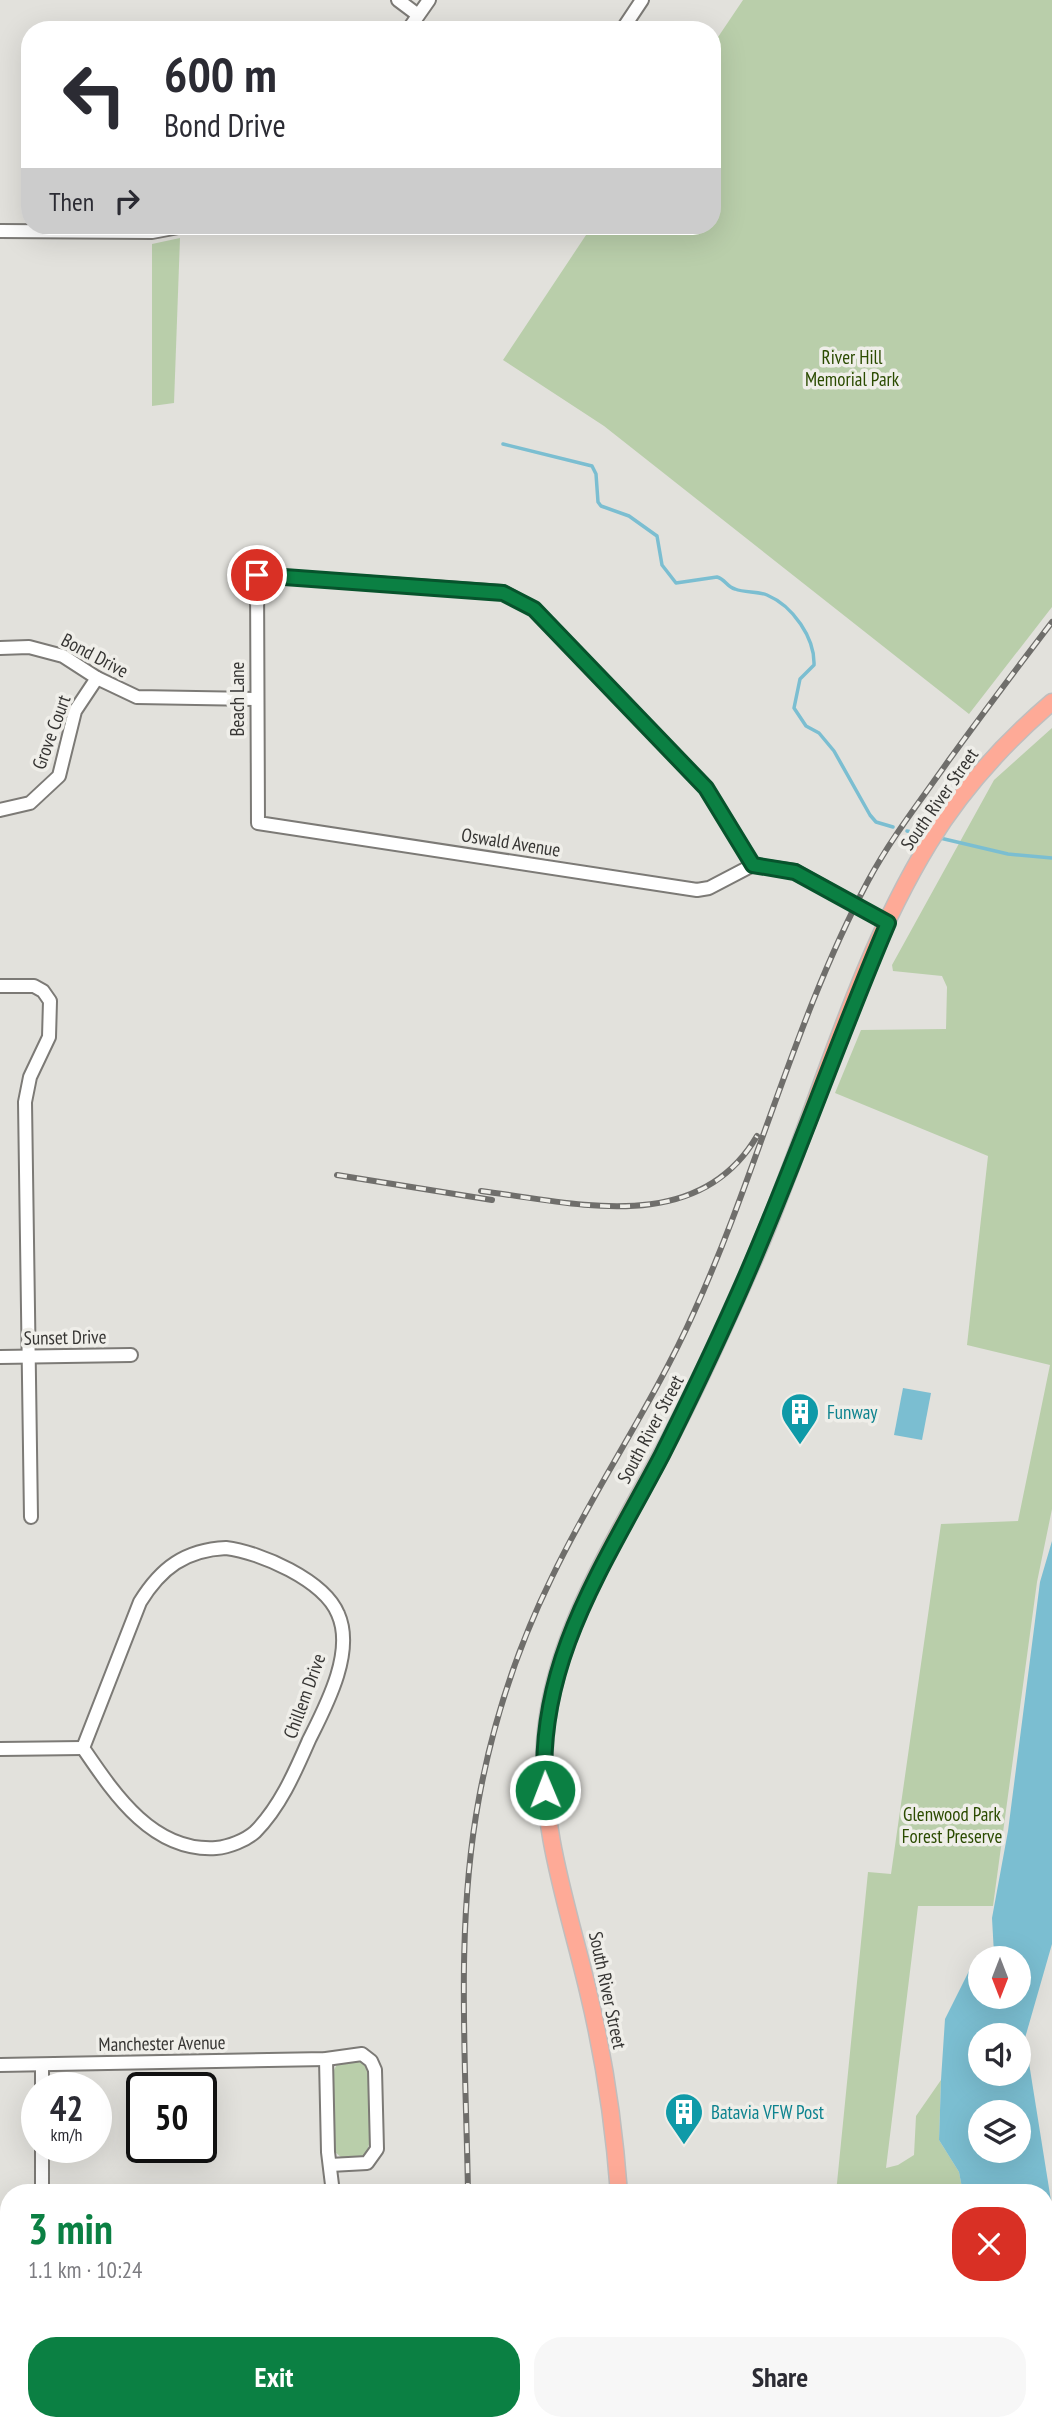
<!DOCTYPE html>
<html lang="en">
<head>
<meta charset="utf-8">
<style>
  :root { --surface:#fff; --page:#f7f7f7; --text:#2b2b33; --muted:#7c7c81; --accent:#0b8043 }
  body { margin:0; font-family:"PT Sans Narrow",sans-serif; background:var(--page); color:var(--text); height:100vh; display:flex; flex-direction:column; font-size:26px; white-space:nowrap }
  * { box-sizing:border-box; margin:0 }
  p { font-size:23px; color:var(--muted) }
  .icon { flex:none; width:38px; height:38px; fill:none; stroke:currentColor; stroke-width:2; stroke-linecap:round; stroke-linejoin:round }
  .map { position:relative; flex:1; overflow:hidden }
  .panel { position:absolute; left:0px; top:2184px; width:1054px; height:247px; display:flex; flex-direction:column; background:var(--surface); border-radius:28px 28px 0 0; box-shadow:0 7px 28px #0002 }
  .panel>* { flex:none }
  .top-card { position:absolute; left:21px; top:21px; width:700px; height:214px; border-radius:28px; box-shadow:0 7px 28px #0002; background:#fff; color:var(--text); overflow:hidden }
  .needle { width:46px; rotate:180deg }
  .controls { position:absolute; left:968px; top:1946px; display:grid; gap:14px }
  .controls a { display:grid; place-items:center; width:63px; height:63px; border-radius:50%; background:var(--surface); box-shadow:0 7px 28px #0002; font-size:35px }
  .speed { position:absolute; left:21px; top:2072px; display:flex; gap:14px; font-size:35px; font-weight:700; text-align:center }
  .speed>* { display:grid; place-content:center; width:91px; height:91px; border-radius:50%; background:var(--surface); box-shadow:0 7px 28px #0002; line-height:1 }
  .speed small { font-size:18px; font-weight:400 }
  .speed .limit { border:4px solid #111; border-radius:10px; background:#fff; color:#111 }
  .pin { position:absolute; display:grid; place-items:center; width:60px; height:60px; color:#fff; margin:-30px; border:4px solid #fff; border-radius:50%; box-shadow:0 2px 7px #0007 }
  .me { position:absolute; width:77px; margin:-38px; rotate:359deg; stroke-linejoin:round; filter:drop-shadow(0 0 5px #0008) }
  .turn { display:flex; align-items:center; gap:24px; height:147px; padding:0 28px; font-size:32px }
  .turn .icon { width:91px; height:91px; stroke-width:2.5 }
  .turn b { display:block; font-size:49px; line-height:60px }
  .then { display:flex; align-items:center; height:66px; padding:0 28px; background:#0003; gap:14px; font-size:26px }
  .round { display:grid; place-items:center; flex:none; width:74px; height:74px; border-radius:28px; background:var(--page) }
  .summary { display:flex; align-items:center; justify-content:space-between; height:119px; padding:0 28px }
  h1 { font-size:42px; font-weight:700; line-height:52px; color:var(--accent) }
  .primary-button { display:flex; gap:14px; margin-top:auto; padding:14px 28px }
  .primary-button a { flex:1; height:80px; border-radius:28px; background:var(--accent); color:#fff; font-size:28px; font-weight:700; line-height:80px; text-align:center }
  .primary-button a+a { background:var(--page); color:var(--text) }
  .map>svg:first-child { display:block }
  .green { fill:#b9ceaa }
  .water { fill:#7bbed1; fill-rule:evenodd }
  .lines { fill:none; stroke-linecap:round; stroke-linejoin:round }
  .stream { stroke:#7bbed1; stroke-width:3.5 }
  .minor-casing { stroke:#7c7a76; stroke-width:16 }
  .major-casing { stroke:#bfbebe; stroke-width:19 }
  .minor { stroke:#fff; stroke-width:12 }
  .major { stroke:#feaa97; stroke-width:16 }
  .rail-casing { stroke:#6f6e6b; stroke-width:6 }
  .rail { stroke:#efeee9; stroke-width:3.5; stroke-dasharray:10; stroke-linecap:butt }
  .route-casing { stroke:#07532c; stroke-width:18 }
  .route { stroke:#0b8043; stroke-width:12 }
  .labels { text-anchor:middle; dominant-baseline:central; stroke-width:7; stroke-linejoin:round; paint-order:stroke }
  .park-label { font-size:19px; fill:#2b4b00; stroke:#efeee9 }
  .street-label { font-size:19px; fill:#363533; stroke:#efeee9 }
  .culture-label { font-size:19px; fill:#0d838f; stroke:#efeee9; text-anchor:start }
</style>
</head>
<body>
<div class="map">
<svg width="1052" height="2430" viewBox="0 0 1052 2430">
  <rect width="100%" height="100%" fill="#e2e1dc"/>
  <g class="green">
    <path d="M743 0H1052V607L969 714 604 426 503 360 592 226H712V46Z"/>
    <path d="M180 238 174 403 152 406V244Z"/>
    <path d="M1052 728V1509L1037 1582 993 1906H918L886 2168 898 2165 914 2155 916 2116 941 2080 939 2140 959 2172 963 2193H836L868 1872 891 1874 941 1524 1018 1521 1050 1365 967 1345 988 1156 835 1093 861 1030 946 1029 947 987 942 976 893 971 892 965 994 780Z"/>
    <path d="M338 2062H362C374 2072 376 2151 362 2158H342L334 2151 333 2072Z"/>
    <path d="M813 2422H1030L1028 2430H812Z"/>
  </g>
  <g class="water">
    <path d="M903 1388 931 1393 922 1440 894 1435Z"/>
    <path d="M1052 1541V1944L1025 2038 1052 2207V2430H1028L1030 2422H1045V2193H963L959 2172 939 2140 941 2080 945 2019 972 1965 980 1961V1997H1018V1958H986L994 1954 992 1918 1008 1831 1040 1582ZM980 2035H1018V2074H980ZM980 2112H1018V2151H980Z"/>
  </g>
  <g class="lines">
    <g class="stream">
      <path d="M503 444 592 466 596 474 598 502 601 506 629 516 657 536 662 565 676 583 717 577C725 579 727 587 735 589 745 593 757 591 767 595 793 606 815 638 814 665L800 679 794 708 806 726 819 733 834 751 870 815 876 822 893 827"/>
      <path d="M907 831 929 836"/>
      <path d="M940 838 1008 854 1052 858"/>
    </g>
    <defs>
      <g id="minor">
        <path d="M398 0 418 15"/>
        <path d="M408 30 429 0"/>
        <path d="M622 30 642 0"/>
        <path d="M0 231 152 232 184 226"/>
        <path d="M257 575 503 592 534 609 706 788 753 865 709 888 697 890 258 823Z"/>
        <path d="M0 648 29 647 63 656 97 678 137 697 255 699"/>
        <path d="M0 810 30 803 59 776 75 711 97 678"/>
        <path d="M753 865 795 871 888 923"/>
        <path d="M0 986H34L43 991 50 1001 49 1037 30 1077 25 1102 31 1517"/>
        <path d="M0 1357 131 1355"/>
        <path d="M226 1548C260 1552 324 1580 338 1614 355 1652 326 1706 309 1740 295 1772 280 1807 255 1832 246 1840 229 1847 216 1848 153 1852 115 1795 83 1748L140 1602C161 1568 185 1550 226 1548Z"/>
        <path d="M0 1749 83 1748"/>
        <path d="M326 2059 328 2152 333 2193"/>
        <path d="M0 2065 326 2059 362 2054 371 2061 375 2070 377 2149 367 2163 330 2165"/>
        <path d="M42 2065V2088"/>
        <path d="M42 2147V2193"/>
        <path d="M0 2299H9"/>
        <path d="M324 2430 325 2422"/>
      </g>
      <g id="major">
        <path d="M619 2193C614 2125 604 2057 588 1991 569 1910 539 1827 545 1742 552 1638 612 1547 660 1457 695 1392 725 1325 755 1257 814 1122 852 969 929 843 962 789 1004 743 1052 702"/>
        <path d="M633 2422V2430"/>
      </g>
    </defs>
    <use href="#minor" class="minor-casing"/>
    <use href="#major" class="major-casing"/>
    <use href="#minor" class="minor"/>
    <use href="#major" class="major"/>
    <defs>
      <g id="rail">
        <path d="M337 1175 492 1200"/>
        <path d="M481 1191C575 1203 698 1237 757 1136"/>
        <path d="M468 2193C466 2062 455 1927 479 1798 493 1722 518 1646 552 1577 595 1487 653 1404 694 1312 758 1171 795 1018 868 881 891 838 921 800 949 760 983 713 1017 668 1052 622"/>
        <path d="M471 2422V2430"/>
      </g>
    </defs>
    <use href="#rail" class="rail-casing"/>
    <use href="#rail" class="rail"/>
  </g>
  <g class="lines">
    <defs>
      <path id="route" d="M257 575 503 593 534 609 706 788 753 865 795 872 888 923C835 1047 792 1174 737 1297 713 1351 688 1403 662 1455 605 1564 536 1662 545 1790"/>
    </defs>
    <use href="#route" class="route-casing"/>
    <use href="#route" class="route"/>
  </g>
  <defs>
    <symbol id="building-pin" viewBox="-11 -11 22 30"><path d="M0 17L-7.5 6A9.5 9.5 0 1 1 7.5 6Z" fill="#0f9aa8" stroke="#efeee9"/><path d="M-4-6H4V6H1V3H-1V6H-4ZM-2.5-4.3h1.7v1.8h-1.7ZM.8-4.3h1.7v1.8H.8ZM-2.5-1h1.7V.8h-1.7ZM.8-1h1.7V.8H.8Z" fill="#fff"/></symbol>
  </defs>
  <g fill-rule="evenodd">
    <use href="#building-pin" x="778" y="1390" width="44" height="60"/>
    <use href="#building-pin" x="662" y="2090" width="44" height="60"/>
  </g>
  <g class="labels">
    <g class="park-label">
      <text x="852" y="357">River Hill<tspan x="852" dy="22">Memorial Park</tspan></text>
      <text x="952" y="1814">Glenwood Park<tspan x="952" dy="22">Forest Preserve</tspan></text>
    </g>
    <g class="street-label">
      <text transform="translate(95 655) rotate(28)">Bond Drive</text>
      <text transform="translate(237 699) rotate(-90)">Beach Lane</text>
      <text transform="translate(51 732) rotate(-70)">Grove Court</text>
      <text transform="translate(939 799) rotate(-55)">South River Street</text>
      <text transform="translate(511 842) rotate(9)">Oswald Avenue</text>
      <text transform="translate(65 1337) rotate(-1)">Sunset Drive</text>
      <text transform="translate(650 1429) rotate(-62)">South River Street</text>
      <text transform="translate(304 1696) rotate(-70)">Chillem Drive</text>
      <text transform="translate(608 1990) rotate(78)">South River Street</text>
      <text transform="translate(162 2043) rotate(-1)">Manchester Avenue</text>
    </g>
    <g class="culture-label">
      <text x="827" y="1412">Funway</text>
      <text x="711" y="2112">Batavia VFW Post</text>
    </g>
  </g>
</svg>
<div class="controls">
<a><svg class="needle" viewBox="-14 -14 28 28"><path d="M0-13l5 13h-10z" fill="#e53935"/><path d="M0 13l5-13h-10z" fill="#7c7c81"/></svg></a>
<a><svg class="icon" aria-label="sound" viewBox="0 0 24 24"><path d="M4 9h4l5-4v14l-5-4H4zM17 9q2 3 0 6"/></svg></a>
<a><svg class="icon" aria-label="layers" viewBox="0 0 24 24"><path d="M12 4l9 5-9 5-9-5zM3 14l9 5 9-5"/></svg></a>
</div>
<div class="speed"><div>42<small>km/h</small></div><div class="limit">50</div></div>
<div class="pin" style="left:257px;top:575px;background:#d93025"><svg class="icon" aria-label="arrive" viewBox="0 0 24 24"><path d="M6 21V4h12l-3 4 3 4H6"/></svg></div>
<svg class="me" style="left:545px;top:1790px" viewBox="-20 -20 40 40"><circle r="17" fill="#0b8043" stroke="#fff" stroke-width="3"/><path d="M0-11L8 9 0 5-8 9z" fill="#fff"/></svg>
<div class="top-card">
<div class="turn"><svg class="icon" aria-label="left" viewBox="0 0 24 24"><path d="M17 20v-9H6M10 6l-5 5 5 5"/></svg><div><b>600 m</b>Bond Drive</div></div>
<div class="then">Then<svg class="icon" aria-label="right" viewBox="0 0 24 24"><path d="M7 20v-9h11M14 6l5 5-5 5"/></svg></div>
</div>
<section class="panel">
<div class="summary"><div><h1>3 min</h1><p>1.1 km · 10:24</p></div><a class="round" style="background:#d93025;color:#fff"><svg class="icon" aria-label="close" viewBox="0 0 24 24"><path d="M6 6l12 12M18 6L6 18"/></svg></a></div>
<div class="primary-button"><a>Exit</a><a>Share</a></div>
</section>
</div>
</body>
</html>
